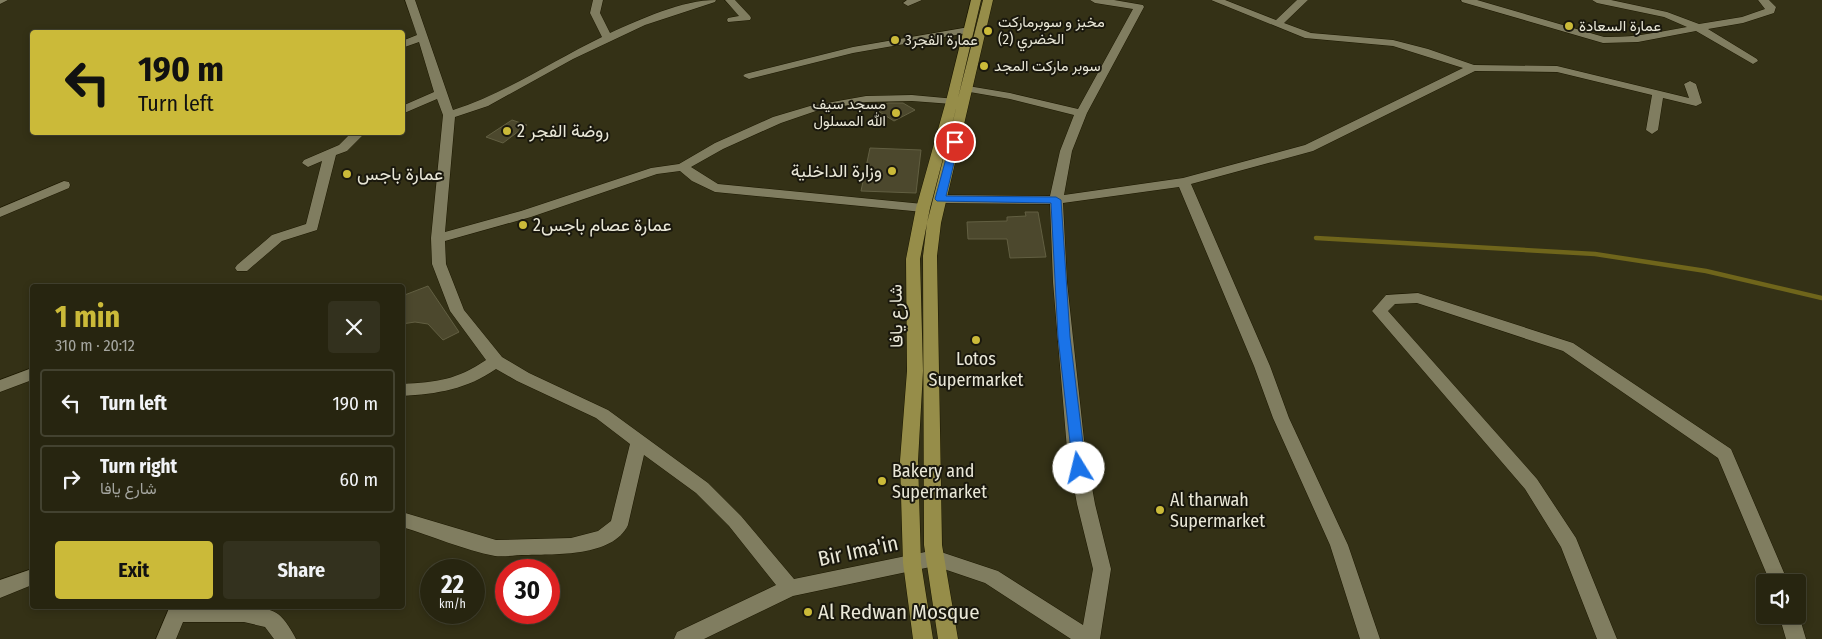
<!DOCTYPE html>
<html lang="en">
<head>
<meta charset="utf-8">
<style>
  :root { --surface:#272510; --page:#33311e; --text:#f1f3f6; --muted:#a4a59f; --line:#434230; --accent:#cbba39 }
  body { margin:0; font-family:"Fira Sans Condensed",Vazirmatn,sans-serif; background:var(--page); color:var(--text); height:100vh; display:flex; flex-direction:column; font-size:19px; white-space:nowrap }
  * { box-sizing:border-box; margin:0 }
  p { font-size:16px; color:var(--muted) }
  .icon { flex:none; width:28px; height:28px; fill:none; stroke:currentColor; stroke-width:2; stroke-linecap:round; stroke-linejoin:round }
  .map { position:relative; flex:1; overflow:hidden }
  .side { position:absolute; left:30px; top:284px; width:375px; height:325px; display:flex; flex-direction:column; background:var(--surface); border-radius:5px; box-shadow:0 2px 8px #0003,0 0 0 1px var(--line) }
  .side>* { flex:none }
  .guide { position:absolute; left:30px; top:30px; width:375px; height:105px; border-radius:5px; box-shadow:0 2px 8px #0003,0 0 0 1px var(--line); background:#cbba39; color:#111; overflow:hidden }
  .fabs { position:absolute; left:1756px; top:574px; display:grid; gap:10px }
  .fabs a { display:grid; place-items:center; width:50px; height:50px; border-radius:5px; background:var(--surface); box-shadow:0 2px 8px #0003,0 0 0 1px var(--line); font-size:25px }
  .speed { position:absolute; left:420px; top:559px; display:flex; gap:10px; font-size:25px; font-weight:700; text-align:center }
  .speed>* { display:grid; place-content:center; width:65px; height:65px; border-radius:50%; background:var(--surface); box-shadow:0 2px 8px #0003,0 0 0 1px var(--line); line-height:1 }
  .speed small { font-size:12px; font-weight:400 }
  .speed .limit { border:8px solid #d22; background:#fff; color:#111 }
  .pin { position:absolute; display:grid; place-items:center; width:42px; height:42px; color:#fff; margin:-21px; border:2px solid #fff; border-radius:50%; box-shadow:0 1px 5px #0007 }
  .me { position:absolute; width:55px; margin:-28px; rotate:351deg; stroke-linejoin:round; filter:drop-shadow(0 0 4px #0008) }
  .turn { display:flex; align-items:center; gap:18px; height:105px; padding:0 25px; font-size:22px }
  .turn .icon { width:65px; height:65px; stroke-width:2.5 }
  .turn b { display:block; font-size:35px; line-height:42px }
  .round { display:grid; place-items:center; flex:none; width:52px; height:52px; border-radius:5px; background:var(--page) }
  .headline { display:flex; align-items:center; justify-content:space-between; height:85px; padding:0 25px }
  h1 { font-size:30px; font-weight:700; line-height:38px; color:var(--accent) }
  .button { display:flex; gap:10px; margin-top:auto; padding:10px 25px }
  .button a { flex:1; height:58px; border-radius:5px; background:var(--accent); color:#111; font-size:20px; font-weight:700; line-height:58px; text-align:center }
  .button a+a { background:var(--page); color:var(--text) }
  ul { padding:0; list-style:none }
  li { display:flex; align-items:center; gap:15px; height:68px; margin:0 10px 8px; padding:0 15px; border:2px solid var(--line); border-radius:5px }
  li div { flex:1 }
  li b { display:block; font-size:19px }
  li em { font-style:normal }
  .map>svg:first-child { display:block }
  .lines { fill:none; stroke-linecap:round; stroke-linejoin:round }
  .stream { stroke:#6f651b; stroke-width:4.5 }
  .building { fill:#4c482d; stroke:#625f42 }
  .minor-casing { stroke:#1c1800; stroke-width:1 }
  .major-casing { stroke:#1c1800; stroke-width:1 }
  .minor { fill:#807d60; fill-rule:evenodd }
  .major { fill:#968d49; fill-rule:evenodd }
  .route { fill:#1a73e8; stroke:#114b97 }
  .poi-dot { fill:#cbba39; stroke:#1a180d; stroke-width:2 }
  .labels { text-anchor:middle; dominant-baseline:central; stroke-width:4; stroke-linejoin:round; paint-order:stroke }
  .far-poi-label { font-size:15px; fill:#eae8d8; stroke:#1a180d; text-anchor:start }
  .poi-label { font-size:18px; fill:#eae8d8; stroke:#1a180d; text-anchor:start }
  .street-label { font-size:18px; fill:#eae8d8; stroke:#1a180d }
  .near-street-label { font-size:21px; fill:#eae8d8; stroke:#1a180d }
  .near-poi-label { font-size:21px; fill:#eae8d8; stroke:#1a180d; text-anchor:start }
</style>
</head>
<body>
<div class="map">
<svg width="1822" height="639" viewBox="0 0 1822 639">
  <rect width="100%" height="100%" fill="#343116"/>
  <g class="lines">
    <path class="stream" d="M1316 238 1595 254 1706 271 1822 298"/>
  </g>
  <g class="building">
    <path d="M888 103H903L915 110 894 121 875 109Z"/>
    <path d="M512 120 527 125 503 143 486 137Z"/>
    <path d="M870 148 921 150 916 193 861 191Z"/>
    <path d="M1025 212H1038L1046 257 1010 258 1007 239H968L967 222 1007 221V217L1026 216Z"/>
    <path d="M428 286 459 332 443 340 428 324 415 322 402 324V296Z"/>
  </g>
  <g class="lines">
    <defs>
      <g id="minor">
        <path d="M0 0H8L0 4Z"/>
        <path d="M405 0H415L453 110C505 94 552 61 602 37L590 13 593 0H603L600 13 610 33C641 19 682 0 716 0L715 2 645 25 573 59 488 106 455 117 445 232 521 211 651 168 679 164 715 143 773 117 810 106 866 96 912 95 956 99 958 101 952 104 912 101 866 102 816 111 781 123 723 149 691 167 718 184 923 204 930 208 928 211 923 212 715 192 692 181 680 171 657 174 531 217 445 241 446 264 464 310 502 357 529 373 608 410 708 483 741 516 794 579 935 550 998 571 1083 625 1093 569 1077 504 1067 449 1053 282 1050 204 940 203 933 199 940 195 1050 196 1060 151 1074 115 1010 99 964 91 962 89 964 87 968 86 1010 93 1078 109 1133 9 1095 3 1090 0H1114L1143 5 1144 7 1087 113 1072 151 1064 195 1183 178 1305 145 1463 68 1393 46 1305 38 1211 0H1225L1276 20 1297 0H1308L1284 23 1311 33 1393 40 1428 49 1474 65 1557 66 1689 98 1684 84 1690 81 1696 84 1702 103 1696 106 1663 98 1658 130 1652 134 1646 130 1652 95 1557 72 1475 71 1313 151 1191 184 1270 366 1289 418 1348 545 1380 639H1360L1330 545 1273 418 1254 366 1179 187 1063 203 1067 282 1085 449 1095 504 1111 569 1100 639H1071L985 583 935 566 793 596 704 639H674L677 632 776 585 729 526 696 493 644 455 628 525C613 557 555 554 526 555 516 555 504 557 495 556 464 550 432 536 402 527V512L496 540 571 538 598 531 611 521 630 444 596 418 517 381 496 369C467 389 438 394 402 396V384C438 382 456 380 486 360L450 311 432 264 431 238 443 115 437 99 402 114V106L434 92 419 42 402 48V41L417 35Z"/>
        <path d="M725 0H735L750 16 751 18 750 20 728 22 727 20 728 18 739 16Z"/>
        <path d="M907 0H922L908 6 903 3Z"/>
        <path d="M1461 0H1477L1604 37C1632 38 1659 32 1687 27L1664 17 1597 3 1592 0H1611L1667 12 1699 24 1742 17 1765 9 1758 0H1769L1776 7 1774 13 1743 23 1708 29 1757 59 1758 61 1753 64 1696 31 1638 42 1603 43 1462 2Z"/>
        <path d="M969 27 973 28 974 30 973 32 853 53 749 79 743 76 745 74 853 47Z"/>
        <path d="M352 132H366L347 151 336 155 317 230 282 241 247 271H237L235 268 237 265 272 235 306 224 322 161 308 167 302 163 304 160 339 145Z"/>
        <path d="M64 181 69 182 70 185 69 188 0 217V208Z"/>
        <path d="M1418 293 1573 343 1731 449 1788 582H1770L1718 458 1563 351 1417 303 1395 304 1388 311 1537 479 1576 538 1617 639H1597L1561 547 1525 489 1372 311 1386 295Z"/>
        <path d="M32 368V380L0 392V380Z"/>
        <path d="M32 569V585L0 598V580Z"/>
        <path d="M170 606C194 606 261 601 278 614 285 619 292 631 296 639H274L265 627 244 622H183L176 639H156Z"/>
        <path d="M1798 612 1806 639H1786L1779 615H1798Z"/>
      </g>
      <path id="major" d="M971 0H981L958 98 983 0H993L941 223 937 256 942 545 958 639H938L924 545 923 256 927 223 957 105 930 208 920 259 923 371 918 461 921 563 933 639H913L903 563 900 461 907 371 906 259 916 208 946 101Z"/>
    </defs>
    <use href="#minor" class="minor-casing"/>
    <use href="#major" class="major-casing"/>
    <use href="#minor" class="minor"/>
    <use href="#major" class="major"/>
  </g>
  <path class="route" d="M951 140H955L959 142 946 196 1056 197 1061 200 1070 337 1086 468 1084 471 1079 473 1075 471 1073 468 1058 337 1051 203 937 201 935 199Z"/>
  <g class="poi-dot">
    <circle cx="1569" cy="26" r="5"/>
    <circle cx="988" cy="31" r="5"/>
    <circle cx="895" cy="40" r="5"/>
    <circle cx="984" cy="66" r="5"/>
    <circle cx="896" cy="113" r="5"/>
    <circle cx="507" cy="131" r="5"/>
    <circle cx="892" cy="171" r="5"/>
    <circle cx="347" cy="174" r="5"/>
    <circle cx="523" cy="225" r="5"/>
    <circle cx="976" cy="340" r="5"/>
    <circle cx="882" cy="481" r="5"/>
    <circle cx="1160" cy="510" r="5"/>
    <circle cx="808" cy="612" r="5"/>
  </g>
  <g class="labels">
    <g class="far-poi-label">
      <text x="998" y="22">مخبز و سوبرماركت<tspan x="998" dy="17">الخضري (2)</tspan></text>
      <text x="1579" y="26">عمارة السعادة</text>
      <text x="905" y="40">عمارة الفجر3</text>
      <text x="994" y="66">سوبر ماركت المجد</text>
      <text x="886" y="104" text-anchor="end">مسجد سيف<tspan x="886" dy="17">الله المسلول</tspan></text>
    </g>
    <g class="poi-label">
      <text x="517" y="131">روضة الفجر 2</text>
      <text x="882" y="171" text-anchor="end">وزارة الداخلية</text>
      <text x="357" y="174">عمارة باجس</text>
      <text x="533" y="225">عمارة عصام باجس2</text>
      <text x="976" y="359" text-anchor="middle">Lotos<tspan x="976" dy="21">Supermarket</tspan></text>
      <text x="892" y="471">Bakery and<tspan x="892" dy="21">Supermarket</tspan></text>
      <text x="1170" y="500">Al tharwah<tspan x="1170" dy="21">Supermarket</tspan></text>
    </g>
    <g class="street-label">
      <text transform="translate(896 316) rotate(-91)">شارع يافا</text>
    </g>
    <g class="near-street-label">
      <text transform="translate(858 551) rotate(-12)">Bir Ima'in</text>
    </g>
    <g class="near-poi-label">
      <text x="818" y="612">Al Redwan Mosque</text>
    </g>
  </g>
</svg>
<div class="fabs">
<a><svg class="icon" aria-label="sound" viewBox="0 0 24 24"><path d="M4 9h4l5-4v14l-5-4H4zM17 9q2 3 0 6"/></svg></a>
</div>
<div class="speed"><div>22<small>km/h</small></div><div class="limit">30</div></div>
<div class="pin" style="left:955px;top:142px;background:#d93025"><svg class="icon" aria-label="arrive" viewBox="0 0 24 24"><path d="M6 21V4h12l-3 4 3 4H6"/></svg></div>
<svg class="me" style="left:1079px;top:468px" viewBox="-20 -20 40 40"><circle r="19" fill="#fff"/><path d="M0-13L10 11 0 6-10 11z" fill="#1a73e8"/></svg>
<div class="guide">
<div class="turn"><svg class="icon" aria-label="left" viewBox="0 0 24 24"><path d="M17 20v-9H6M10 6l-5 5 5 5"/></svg><div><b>190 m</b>Turn left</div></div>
</div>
<section class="side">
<div class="headline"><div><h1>1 min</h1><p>310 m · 20:12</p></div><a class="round"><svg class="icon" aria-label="close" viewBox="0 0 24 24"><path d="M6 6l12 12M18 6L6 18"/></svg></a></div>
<ul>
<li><svg class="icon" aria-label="left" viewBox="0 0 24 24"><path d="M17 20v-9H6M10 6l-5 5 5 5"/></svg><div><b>Turn left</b></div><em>190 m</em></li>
<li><svg class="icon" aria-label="right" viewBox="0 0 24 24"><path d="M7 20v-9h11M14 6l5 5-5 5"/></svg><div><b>Turn right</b><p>شارع يافا</p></div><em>60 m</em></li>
</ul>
<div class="button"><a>Exit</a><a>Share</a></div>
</section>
</div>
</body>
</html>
